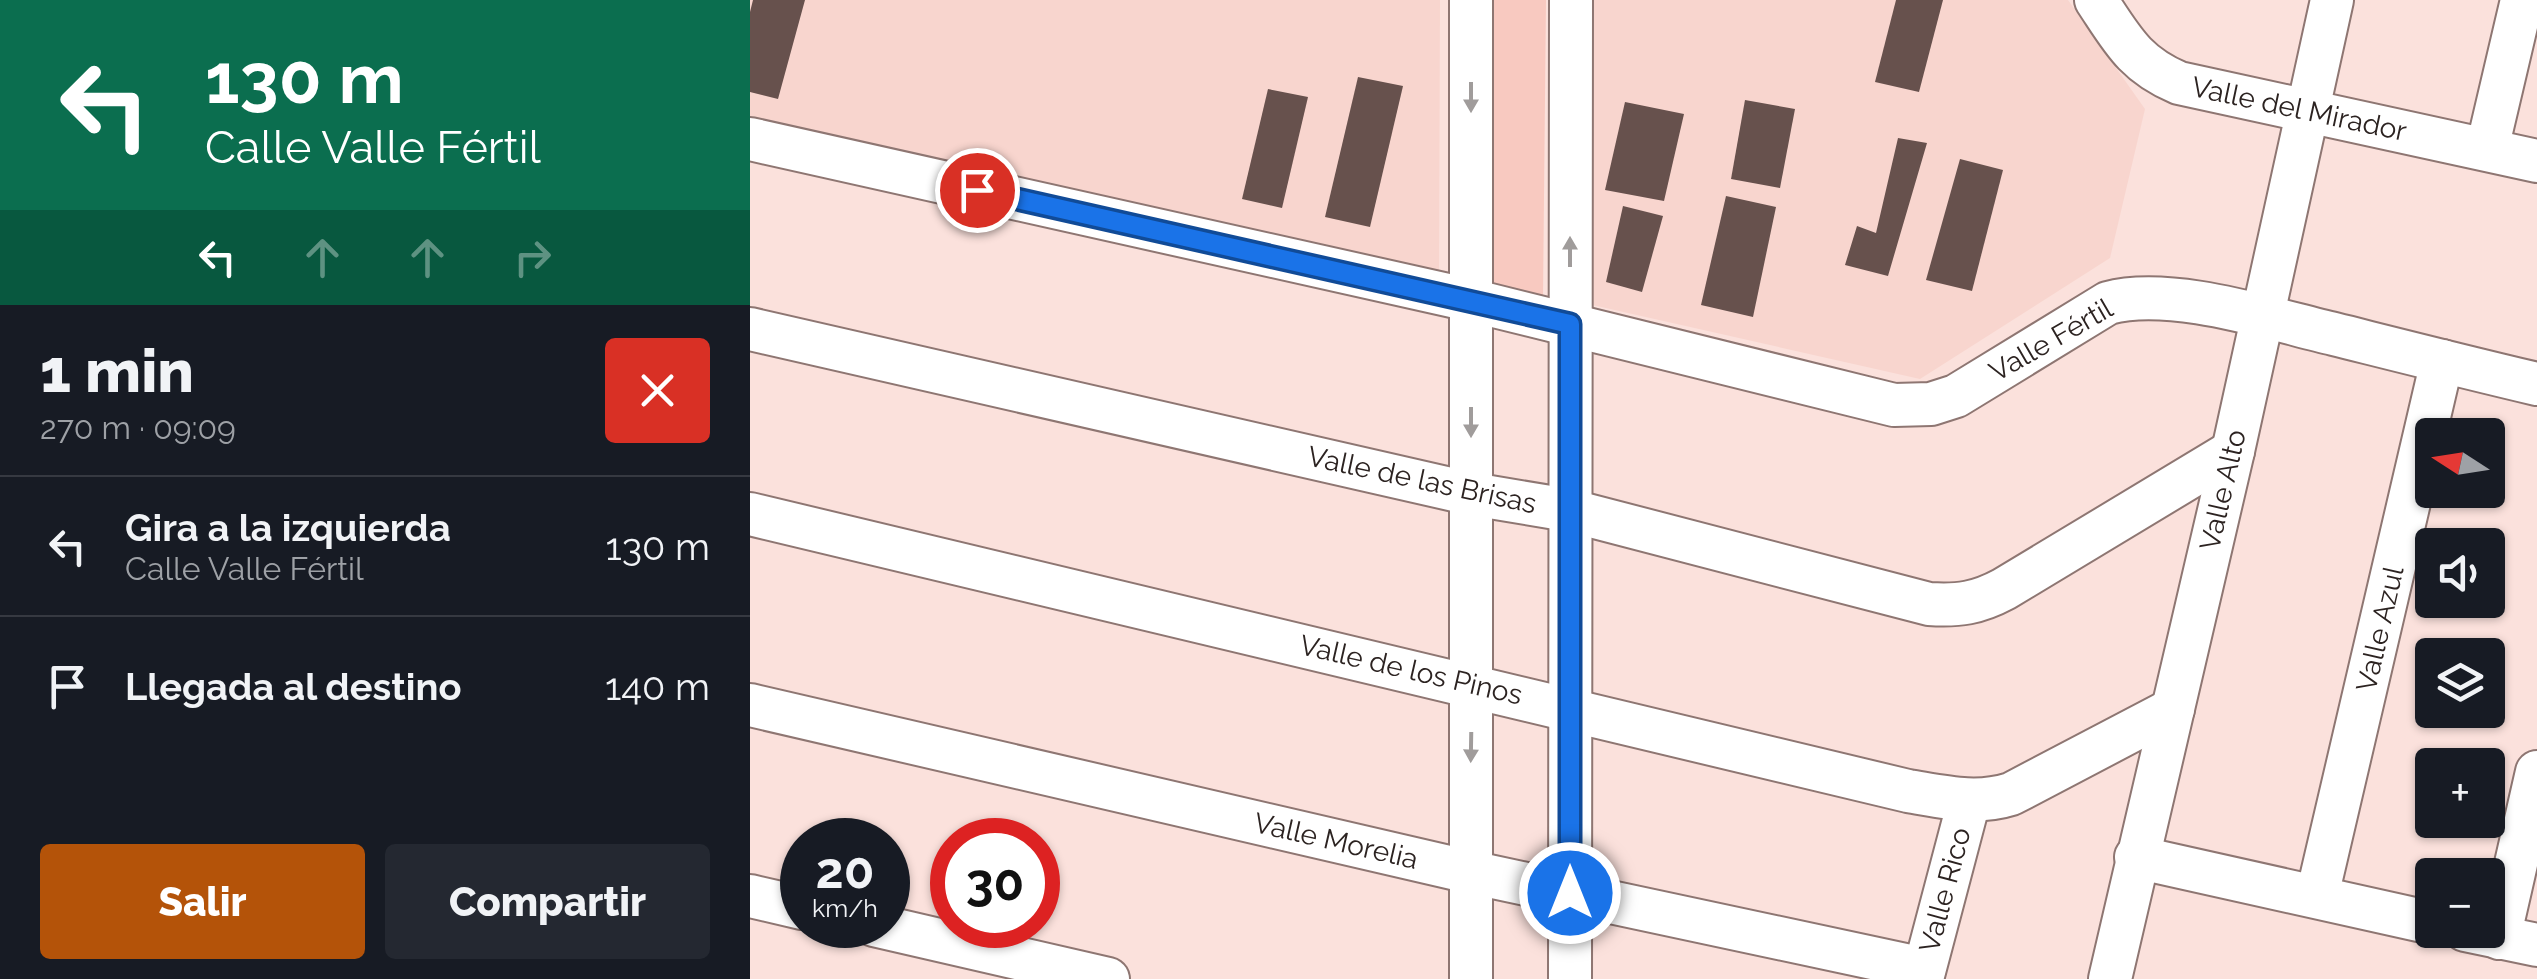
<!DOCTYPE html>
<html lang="es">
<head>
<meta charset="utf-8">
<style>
  :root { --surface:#171b24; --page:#242831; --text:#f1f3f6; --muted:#9ea1a6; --line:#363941; --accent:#b45309 }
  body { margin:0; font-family:Raleway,sans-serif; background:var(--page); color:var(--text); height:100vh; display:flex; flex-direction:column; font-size:38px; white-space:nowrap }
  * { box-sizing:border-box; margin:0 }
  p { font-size:32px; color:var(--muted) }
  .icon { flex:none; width:55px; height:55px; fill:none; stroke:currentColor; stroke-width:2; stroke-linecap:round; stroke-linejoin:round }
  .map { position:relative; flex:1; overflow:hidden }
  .side { display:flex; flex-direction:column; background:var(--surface); width:750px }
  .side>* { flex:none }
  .hud { background:#0b6e4f; color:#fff; overflow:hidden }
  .needle { width:65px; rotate:282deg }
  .controls { position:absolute; left:1665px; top:418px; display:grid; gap:20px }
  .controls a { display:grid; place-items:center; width:90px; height:90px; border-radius:10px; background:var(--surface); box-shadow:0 2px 8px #0004; font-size:50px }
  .speed { position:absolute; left:30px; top:818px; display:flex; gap:20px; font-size:50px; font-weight:700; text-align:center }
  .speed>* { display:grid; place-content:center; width:130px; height:130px; border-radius:50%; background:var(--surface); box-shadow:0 2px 8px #0004; line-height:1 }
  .speed small { font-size:25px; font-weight:400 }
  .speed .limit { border:15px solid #d22; background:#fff; color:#111 }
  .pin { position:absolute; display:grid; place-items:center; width:85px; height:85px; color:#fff; margin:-42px; border:5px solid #fff; border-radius:50%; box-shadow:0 2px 10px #0007 }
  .me { position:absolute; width:110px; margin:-55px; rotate:0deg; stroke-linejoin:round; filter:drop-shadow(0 0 8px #0008) }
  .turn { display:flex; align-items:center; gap:35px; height:210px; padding:0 40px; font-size:45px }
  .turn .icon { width:130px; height:130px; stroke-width:2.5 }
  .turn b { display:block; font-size:70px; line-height:85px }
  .lanes { display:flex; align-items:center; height:95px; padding:0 40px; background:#0003; justify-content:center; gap:50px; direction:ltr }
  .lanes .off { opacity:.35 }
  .round { display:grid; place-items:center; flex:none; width:105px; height:105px; border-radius:10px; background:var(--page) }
  .summary { display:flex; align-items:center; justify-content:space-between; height:170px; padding:0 40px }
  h1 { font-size:60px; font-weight:800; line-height:75px }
  .button { display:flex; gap:20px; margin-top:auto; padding:20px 40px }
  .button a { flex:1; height:115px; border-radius:10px; background:var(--accent); color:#fff; font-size:40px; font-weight:800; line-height:115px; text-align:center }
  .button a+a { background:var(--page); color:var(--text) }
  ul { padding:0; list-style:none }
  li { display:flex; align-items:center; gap:30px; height:140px; padding:0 40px; border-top:2px solid var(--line) }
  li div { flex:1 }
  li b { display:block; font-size:38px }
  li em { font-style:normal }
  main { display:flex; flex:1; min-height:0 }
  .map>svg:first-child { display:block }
  .built { fill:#f8d5ce }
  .green { fill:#f8c9c0 }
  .building { fill:#67514d }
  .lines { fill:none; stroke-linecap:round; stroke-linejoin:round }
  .minor-casing { stroke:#8e7672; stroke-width:46 }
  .minor { stroke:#fff; stroke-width:42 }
  .oneway { fill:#a09c9b }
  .route-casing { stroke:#114b97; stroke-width:25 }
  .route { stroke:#1a73e8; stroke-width:18 }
  .labels { text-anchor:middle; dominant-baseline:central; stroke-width:10; stroke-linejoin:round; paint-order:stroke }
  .street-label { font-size:28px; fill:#2c2321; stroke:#fff }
</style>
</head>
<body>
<main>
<section class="side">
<div class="hud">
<div class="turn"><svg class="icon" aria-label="left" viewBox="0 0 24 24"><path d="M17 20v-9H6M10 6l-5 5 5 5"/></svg><div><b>130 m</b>Calle Valle Fértil</div></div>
<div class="lanes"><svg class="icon" aria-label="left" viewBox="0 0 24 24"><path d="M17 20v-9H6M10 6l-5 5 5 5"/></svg><svg class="icon off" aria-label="ahead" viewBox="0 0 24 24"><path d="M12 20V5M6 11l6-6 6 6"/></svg><svg class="icon off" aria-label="ahead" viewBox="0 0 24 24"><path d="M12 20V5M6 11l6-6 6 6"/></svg><svg class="icon off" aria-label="right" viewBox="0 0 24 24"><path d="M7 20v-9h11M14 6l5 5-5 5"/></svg></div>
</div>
<div class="summary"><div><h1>1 min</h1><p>270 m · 09:09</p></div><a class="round" style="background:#d93025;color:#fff"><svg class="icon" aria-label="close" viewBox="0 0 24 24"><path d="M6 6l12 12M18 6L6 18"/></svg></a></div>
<ul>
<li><svg class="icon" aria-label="left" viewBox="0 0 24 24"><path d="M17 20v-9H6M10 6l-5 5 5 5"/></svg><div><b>Gira a la izquierda</b><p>Calle Valle Fértil</p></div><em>130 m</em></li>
<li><svg class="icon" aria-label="arrive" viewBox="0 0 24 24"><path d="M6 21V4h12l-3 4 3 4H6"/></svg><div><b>Llegada al destino</b></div><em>140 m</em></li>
</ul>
<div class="button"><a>Salir</a><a>Compartir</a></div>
</section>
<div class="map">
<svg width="1787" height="979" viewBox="0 0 1787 979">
  <rect width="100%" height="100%" fill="#fbe1dc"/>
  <g class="built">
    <path d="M0 0H690L689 273 0 118Z"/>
    <path d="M838 0H1318L1395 109 1360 258 1170 379 838 304Z"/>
  </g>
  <path class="green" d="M734 0H796L793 296 736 287Z"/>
  <g class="building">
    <path d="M3 0H55L28 99 0 92V12Z"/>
    <path d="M1146 0H1193L1169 92 1125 82Z"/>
    <path d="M608 77 653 86 620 227 575 217Z"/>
    <path d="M518 89 558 97 532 208 492 199Z"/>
    <path d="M995 100 1045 109 1030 188 981 179Z"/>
    <path d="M875 102 934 114 914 201 855 190Z"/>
    <path d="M1148 138 1177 143 1138 276 1095 265 1107 226 1126 233Z"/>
    <path d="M1210 159 1253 170 1222 291 1176 280Z"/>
    <path d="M976 196 1026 207 1003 317 951 305Z"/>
    <path d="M873 206 913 216 892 292 856 282Z"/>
  </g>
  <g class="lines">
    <defs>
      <g id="minor">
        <path d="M1346 0C1372 39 1384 64 1429 83L1787 161"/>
        <path d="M0 139 720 300 1144 405 1181 404 1206 396 1358 303C1421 286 1520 319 1584 334 1652 351 1719 368 1787 384"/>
        <path d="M1737 149 1772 0"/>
        <path d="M0 329 722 494 818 510 1179 604C1209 606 1228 603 1254 589L1483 451"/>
        <path d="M0 514 1158 791C1195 797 1226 805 1261 794L1423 709"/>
        <path d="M0 705 720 872 1174 969"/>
        <path d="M1386 857 1682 923"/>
        <path d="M0 896 52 908"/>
        <path d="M1567 896 1692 361"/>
        <path d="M124 925 358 979"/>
        <path d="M1715 930 1787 945"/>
        <path d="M1749 938 1787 772"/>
        <path d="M721 979V0"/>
        <path d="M820 979 821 0"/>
        <path d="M1172 979 1219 801"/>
        <path d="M1360 979 1483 451 1582 0"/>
      </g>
    </defs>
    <use href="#minor" class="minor-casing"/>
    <use href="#minor" class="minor"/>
  </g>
  <defs><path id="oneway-solid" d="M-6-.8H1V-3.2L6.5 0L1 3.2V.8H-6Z" transform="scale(2.5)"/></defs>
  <g class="oneway">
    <use href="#oneway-solid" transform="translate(721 97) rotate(90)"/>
    <use href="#oneway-solid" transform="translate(820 252) rotate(-90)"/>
    <use href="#oneway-solid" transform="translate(721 422) rotate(90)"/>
    <use href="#oneway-solid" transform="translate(721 747) rotate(91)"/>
  </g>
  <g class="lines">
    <defs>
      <path id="route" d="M227 190 820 324V893"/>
    </defs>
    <use href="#route" class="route-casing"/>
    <use href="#route" class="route"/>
  </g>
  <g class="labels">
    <g class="street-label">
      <text transform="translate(1549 109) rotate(12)">Valle del Mirador</text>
      <text transform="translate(1301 340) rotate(-30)">Valle Fértil</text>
      <text transform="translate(672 480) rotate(12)">Valle de las Brisas</text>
      <text transform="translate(1473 490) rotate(-77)">Valle Alto</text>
      <text transform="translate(1630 629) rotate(-77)">Valle Azul</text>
      <text transform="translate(661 670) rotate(13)">Valle de los Pinos</text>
      <text transform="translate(586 841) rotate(13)">Valle Morelia</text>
      <text transform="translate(1195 890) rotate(-75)">Valle Rico</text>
    </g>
  </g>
</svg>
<div class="controls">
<a><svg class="needle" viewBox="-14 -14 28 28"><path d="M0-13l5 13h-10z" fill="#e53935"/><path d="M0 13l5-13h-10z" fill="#9ea1a6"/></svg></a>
<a><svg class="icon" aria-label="sound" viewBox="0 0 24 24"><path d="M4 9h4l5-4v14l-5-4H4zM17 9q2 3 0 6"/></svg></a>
<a><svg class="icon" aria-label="layers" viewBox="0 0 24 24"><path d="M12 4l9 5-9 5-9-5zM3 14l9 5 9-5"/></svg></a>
<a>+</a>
<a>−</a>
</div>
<div class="speed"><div>20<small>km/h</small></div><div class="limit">30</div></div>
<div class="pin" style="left:227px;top:190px;background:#d93025"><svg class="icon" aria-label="arrive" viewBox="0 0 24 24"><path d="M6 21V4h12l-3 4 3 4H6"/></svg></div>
<svg class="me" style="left:820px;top:893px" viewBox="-20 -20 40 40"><circle r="17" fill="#1a73e8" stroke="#fff" stroke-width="3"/><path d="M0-11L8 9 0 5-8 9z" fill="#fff"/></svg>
</div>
</main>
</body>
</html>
